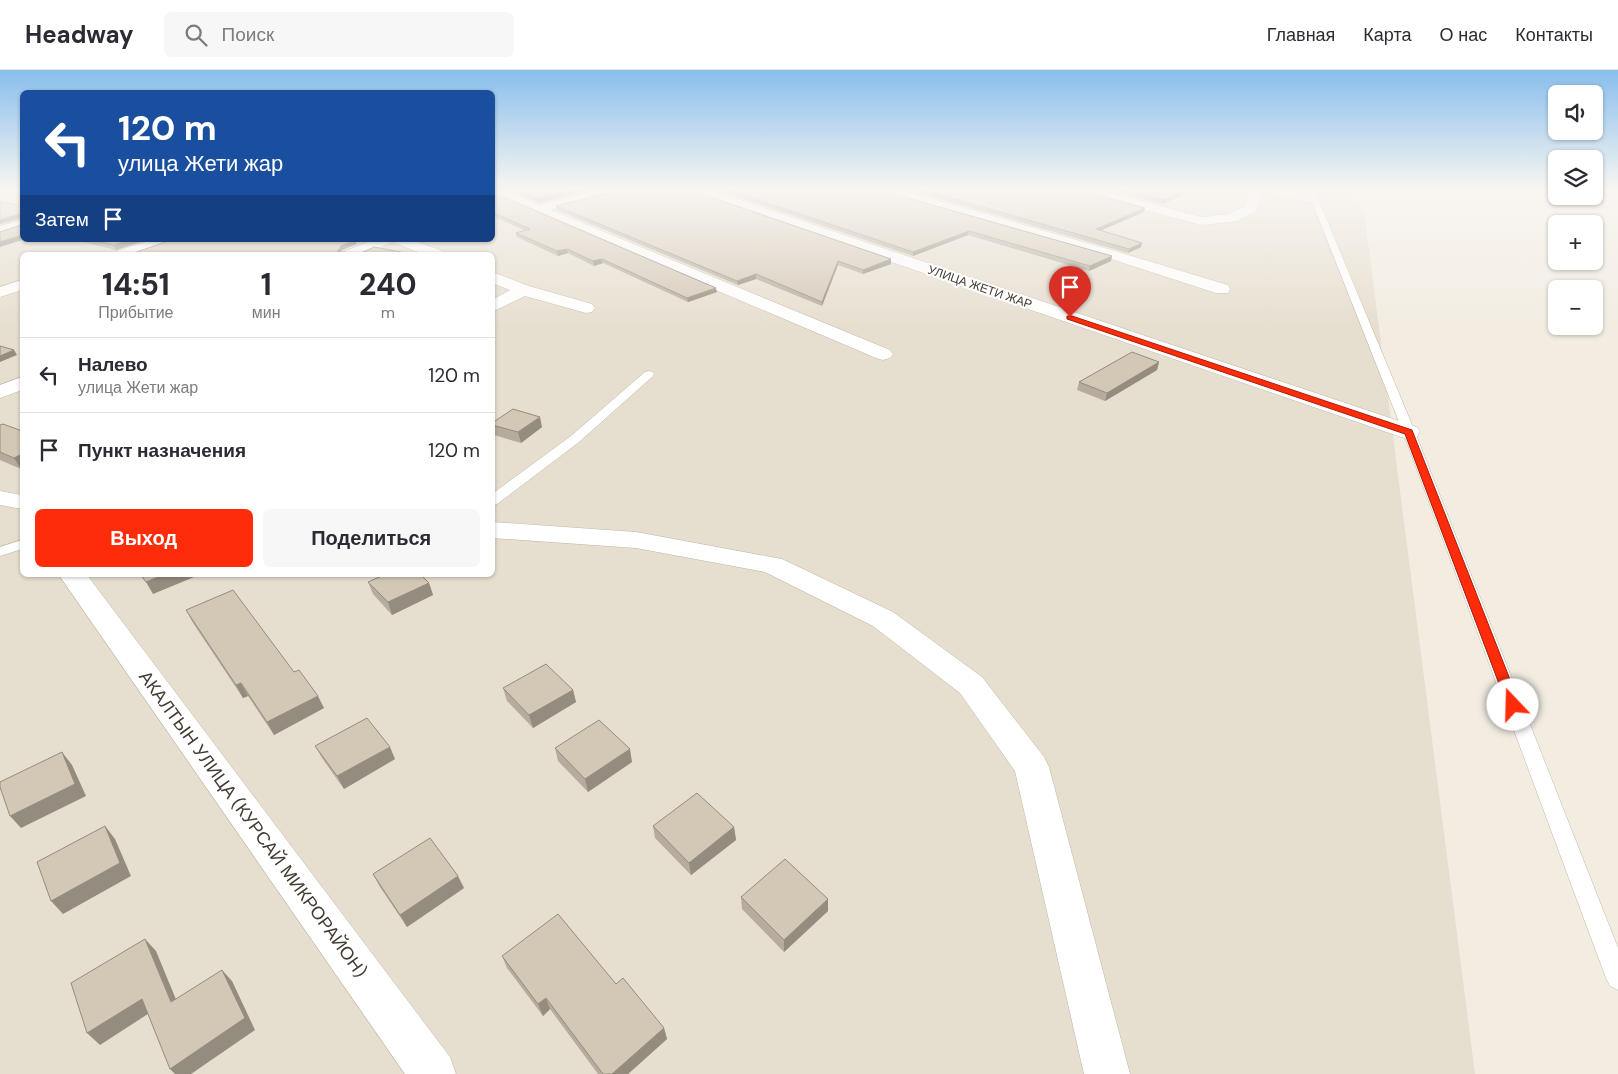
<!DOCTYPE html>
<html lang="ru">
<head>
<meta charset="utf-8">
<style>
  :root { --surface:#fff; --page:#f7f7f7; --text:#2b2b33; --muted:#7c7c81; --line:#e1e1e2; --accent:#ff2c0b }
  body { margin:0; font-family:"DM Sans",sans-serif; background:var(--page); color:var(--text); height:100vh; display:flex; flex-direction:column; font-size:19px; white-space:nowrap }
  * { box-sizing:border-box; margin:0 }
  p { font-size:16px; color:var(--muted) }
  .icon { flex:none; width:28px; height:28px; fill:none; stroke:currentColor; stroke-width:2; stroke-linecap:round; stroke-linejoin:round }
  .map { position:relative; flex:1; overflow:hidden }
  .sheet { position:absolute; left:20px; top:182px; width:475px; height:325px; display:flex; flex-direction:column; background:var(--surface); border-radius:8px; box-shadow:0 1px 4px #0004 }
  .sheet>* { flex:none }
  .banner { position:absolute; left:20px; top:20px; width:475px; height:152px; border-radius:8px; box-shadow:0 1px 4px #0004; background:#1a4fa0; color:#fff; overflow:hidden }
  .tools { position:absolute; left:1548px; top:15px; display:grid; gap:10px }
  .tools a { display:grid; place-items:center; width:55px; height:55px; border-radius:8px; background:var(--surface); box-shadow:0 1px 4px #0004; font-size:25px }
  .pin { position:absolute; display:grid; place-items:center; width:42px; height:42px; color:#fff; margin:-51px -21px; border-radius:50% 50% 50% 0; rotate:-45deg; box-shadow:0 0 5px #0007 }
  .pin .icon { rotate:45deg }
  .me { position:absolute; width:55px; margin:-28px; rotate:339deg; stroke-linejoin:round; filter:drop-shadow(0 0 4px #0008) }
  .turn { display:flex; align-items:center; gap:18px; height:105px; padding:0 15px; font-size:22px }
  .turn .icon { width:65px; height:65px; stroke-width:2.5 }
  .turn b { display:block; font-size:35px; line-height:42px }
  .then { display:flex; align-items:center; height:48px; padding:0 15px; background:#0003; gap:10px; font-size:19px }
  .eta { display:flex; justify-content:space-evenly; align-items:center; height:85px; text-align:center }
  .eta b { font-size:30px; font-weight:700; line-height:35px }
  .cta { display:flex; gap:10px; margin-top:auto; padding:10px 15px }
  .cta a { flex:1; height:58px; border-radius:8px; background:var(--accent); color:#fff; font-size:20px; font-weight:700; line-height:58px; text-align:center }
  .cta a+a { background:var(--page); color:var(--text) }
  ul { padding:0; list-style:none }
  li { display:flex; align-items:center; gap:15px; height:75px; padding:0 15px; border-top:1px solid var(--line) }
  li div { flex:1 }
  li b { display:block; font-size:19px }
  li em { font-style:normal }
  header { display:flex; align-items:center; gap:30px; box-sizing:border-box; height:70px; padding:0 25px; background:var(--surface); border-bottom:1px solid var(--line) }
  header strong { font-size:24px }
  nav { display:flex; gap:28px; margin-inline-start:auto; font-size:18px }
  .search { width:350px; height:45px; background:var(--page); display:flex; align-items:center; gap:12px; box-sizing:border-box; padding:0 18px; border-radius:8px; color:var(--muted); font-size:19px }
  .map>svg:first-child { display:block }
  .residential { fill:#e6decf; fill-rule:evenodd }
  .lines { fill:none; stroke-linecap:round; stroke-linejoin:round }
  .service-casing { stroke:#c0b7a7; stroke-width:1 }
  .minor-casing { stroke:#c0b7a7; stroke-width:1 }
  .service { fill:#fff; fill-rule:evenodd }
  .minor { fill:#fff; fill-rule:evenodd }
  .wall { fill:#b5ac9d }
  .shaded-wall { fill:#948c7f }
  .building { fill:#d3c8b6; stroke:#948c7f }
  .route { fill:#ff2c0b; stroke:#a61d07 }
  .labels { text-anchor:middle; dominant-baseline:central; stroke-width:4.5; stroke-linejoin:round; paint-order:stroke }
  .far-street-label { font-size:12px; fill:#433c32; stroke:#fff }
  .near-street-label { font-size:18px; fill:#433c32; stroke:#fff }
</style>
</head>
<body>
<header>
<strong>Headway</strong>
<div class="search"><svg class="icon" aria-label="search" viewBox="0 0 24 24"><circle cx="10" cy="10" r="6"/><path d="M15 15l6 6"/></svg>Поиск</div>
<nav><a>Главная</a><a>Карта</a><a>О нас</a><a>Контакты</a></nav>
</header>
<div class="map">
<svg width="1618" height="1004" viewBox="0 0 1618 1004">
  <rect width="100%" height="100%" fill="#f2ece1"/>
  <path class="residential" d="M0 119H22V170H492L493 119H1350L1364 141 1475 1004H0ZM22 185H492V505H22Z"/>
  <g class="lines">
    <defs>
      <g id="service">
        <path d="M1307 119H1314L1415 362 1618 878V920L1610 916 1606 908 1403 362Z"/>
        <path d="M649 301 653 302 654 304 653 306 579 372 497 434 492 435V424L571 366 645 302Z"/>
        <path d="M22 470V479L0 486V477Z"/>
      </g>
      <g id="minor">
        <path d="M492 119H502L539 135 600 119H623L622 122 551 140 890 280 893 284 890 288 883 290 876 288 492 125Z"/>
        <path d="M687 119H707L1417 357 1420 362 1417 367 1409 369 1401 367 688 122Z"/>
        <path d="M876 119H898L1115 181 1228 215 1230 219 1228 223H1216L1105 187 877 122Z"/>
        <path d="M1074 119H1097L1202 147 1229 144 1245 136 1248 127 1246 119H1259L1262 127 1256 141 1237 151 1202 155 1075 122Z"/>
        <path d="M1265 119H1289L1318 126 1320 129 1313 133 1266 122Z"/>
        <path d="M22 150V158L0 165V156Z"/>
        <path d="M152 170H174L172 173 135 185H111L114 182Z"/>
        <path d="M373 170H412L445 182 448 185H426L392 172 362 185H340L343 182Z"/>
        <path d="M492 202 529 216 592 234 595 238 592 242 586 243 525 226 492 242V230L510 220 492 213Z"/>
        <path d="M22 210V220L0 227V217Z"/>
        <path d="M22 307V320L0 328V315Z"/>
        <path d="M0 421 22 425V439L0 435Z"/>
        <path d="M492 452 636 462 782 489 893 542 982 607 1044 687 1049 697 1130 1004H1084L1015 701 960 623 873 556 765 502 636 478 492 468Z"/>
        <path d="M59 505H87L450 987 456 1004H405Z"/>
      </g>
    </defs>
    <use href="#service" class="service-casing"/>
    <use href="#minor" class="minor-casing"/>
    <use href="#service" class="service"/>
    <use href="#minor" class="minor"/>
  </g>
  <g class="wall">
    <path d="M507 119H591L539 133Z"/>
    <path d="M714 119H876L1112 186 1111 191 1089 201 968 165 913 186Z"/>
    <path d="M906 119H1075L1144 142 1101 160 1141 177 1128 183Z"/>
    <path d="M1106 119H1176L1183 125 1162 134Z"/>
    <path d="M622 120 891 194 863 204 838 195 822 236 756 209 738 215 557 140 556 136Z"/>
    <path d="M492 122 717 222 688 232 603 193 594 196 568 183 558 186 517 167 516 163 524 160 492 146Z"/>
    <path d="M75 170H146L116 180Z"/>
    <path d="M1159 292 1157 300 1105 331 1077 320 1079 312Z"/>
    <path d="M492 353 542 357 521 373 494 365 492 360Z"/>
    <path d="M0 355 22 361V398L21 399 0 390Z"/>
    <path d="M368 512 429 513 433 525 392 545 373 524Z"/>
    <path d="M186 540 294 602 324 638 274 665 248 626 243 628 193 553Z"/>
    <path d="M503 618 573 620 576 632 533 658 507 631Z"/>
    <path d="M315 676 395 689 344 719 322 688Z"/>
    <path d="M555 678 632 692 588 722 558 691Z"/>
    <path d="M653 756 734 757 736 770 691 805 655 768Z"/>
    <path d="M373 804 464 818 407 857 380 817Z"/>
    <path d="M741 827 828 841 784 882 742 839Z"/>
    <path d="M502 886 616 914 664 958 667 969 628 1004H598L550 939 543 946 507 898Z"/>
  </g>
  <g class="shaded-wall">
    <path d="M576 119H591L539 133 538 129Z"/>
    <path d="M1184 121 1183 125 1162 134 1163 130Z"/>
    <path d="M1145 138 1144 142 1095 163 1096 159Z"/>
    <path d="M19 144 22 148 0 154V150Z"/>
    <path d="M969 161 968 165 913 186V182Z"/>
    <path d="M22 165V170L0 177V172Z"/>
    <path d="M130 170H146L116 180 114 175Z"/>
    <path d="M355 170 357 174 342 180 339 185 337 182 341 176Z"/>
    <path d="M1142 173 1141 177 1128 183 1129 179Z"/>
    <path d="M567 179 568 183 558 186 557 181Z"/>
    <path d="M1112 186 1111 191 1089 201 1090 196Z"/>
    <path d="M602 189 603 193 594 196 593 191Z"/>
    <path d="M891 189V194L863 204V200Z"/>
    <path d="M838 191V195L822 236V232Z"/>
    <path d="M756 204V209L738 215 737 211Z"/>
    <path d="M716 218 717 222 688 232 687 228Z"/>
    <path d="M14 280 17 285 0 292V286Z"/>
    <path d="M1159 292 1157 300 1105 331 1107 323Z"/>
    <path d="M540 347 542 357 521 373 518 362Z"/>
    <path d="M22 384V398L21 399 14 388Z"/>
    <path d="M163 505H199L153 524 146 512Z"/>
    <path d="M429 513 433 525 392 545 388 532Z"/>
    <path d="M241 613 248 626 243 628 236 615Z"/>
    <path d="M573 620 576 632 533 658 529 645Z"/>
    <path d="M318 626 324 638 274 665 267 652Z"/>
    <path d="M390 677 395 689 344 719 337 706Z"/>
    <path d="M630 679 632 692 588 722 585 709Z"/>
    <path d="M62 682 72 695 86 726 21 758 10 746Z"/>
    <path d="M105 756 115 769 131 806 63 844 51 831Z"/>
    <path d="M734 757 736 770 691 805 689 793Z"/>
    <path d="M458 806 464 818 407 857 400 845Z"/>
    <path d="M828 829V841L784 882V870Z"/>
    <path d="M145 869 156 881 182 944 171 932Z"/>
    <path d="M222 900 232 911 255 960 191 1004H175L170 999Z"/>
    <path d="M546 928 550 939 543 946 538 934Z"/>
    <path d="M142 929 154 940 100 975 87 963Z"/>
    <path d="M664 958 667 969 628 1004H612Z"/>
  </g>
  <g class="building">
    <path d="M516 119H576L538 129Z"/>
    <path d="M622 119H687L891 189 863 200 838 191 822 232 756 204 737 211 556 136Z"/>
    <path d="M726 119H876L1112 186 1090 196 969 161 913 182Z"/>
    <path d="M920 119H1075L1145 138 1096 159 1142 173 1129 179Z"/>
    <path d="M1121 119H1176L1184 121 1163 130Z"/>
    <path d="M492 122 716 218 687 228 602 189 593 191 567 179 557 181 516 163 530 159 492 142Z"/>
    <path d="M0 131 22 137V165L0 172V162L21 155 22 146 19 144 0 150Z"/>
    <path d="M91 170H130L114 175Z"/>
    <path d="M171 170H355L341 176 337 182 361 183 374 177 416 185H128Z"/>
    <path d="M0 276 14 280 0 286Z"/>
    <path d="M1132 282 1159 292 1107 323 1079 312Z"/>
    <path d="M513 339 540 347 518 362 492 355V353Z"/>
    <path d="M3 354 22 361V384L14 388 0 382V355Z"/>
    <path d="M141 505H163L146 512Z"/>
    <path d="M384 505H421L429 513 388 532 368 512Z"/>
    <path d="M233 520 294 602 299 600 318 626 267 652 241 613 236 615 186 540Z"/>
    <path d="M546 594 573 620 529 645 503 618Z"/>
    <path d="M367 648 390 677 337 706 315 676Z"/>
    <path d="M599 650 630 679 585 709 555 678Z"/>
    <path d="M62 682 75 714 10 746 0 717V712Z"/>
    <path d="M697 723 734 757 689 793 653 756Z"/>
    <path d="M105 756 120 793 51 831 37 792Z"/>
    <path d="M430 768 458 806 400 845 373 804Z"/>
    <path d="M785 789 828 829 784 870 741 827Z"/>
    <path d="M558 844 616 914 623 908 664 958 612 1004H603L546 928 538 934 502 886Z"/>
    <path d="M145 869 171 932 222 900 245 948 170 999 142 929 87 963 71 913Z"/>
  </g>
  <linearGradient id="sky" x2="0" y2="1"><stop stop-color="#88bfec"/><stop offset="0.46" stop-color="#f9f6f2"/><stop offset="1" stop-color="#f9f6f2" stop-opacity="0"/></linearGradient>
  <rect width="1618" height="260" fill="url(#sky)"/>
  <path class="route" d="M1067 246H1072L1412 360 1520 635 1518 639H1509L1507 635 1405 364 1067 249Z"/>
  <g class="labels">
    <g class="far-street-label">
      <text transform="translate(980 217) rotate(19)">УЛИЦА ЖЕТИ ЖАР</text>
    </g>
    <g class="near-street-label">
      <text transform="translate(253 754) rotate(54)">АКАЛТЫН УЛИЦА (КУРСАЙ МИКРОРАЙОН)</text>
    </g>
  </g>
</svg>
<div class="tools">
<a><svg class="icon" aria-label="sound" viewBox="0 0 24 24"><path d="M4 9h4l5-4v14l-5-4H4zM17 9q2 3 0 6"/></svg></a>
<a><svg class="icon" aria-label="layers" viewBox="0 0 24 24"><path d="M12 4l9 5-9 5-9-5zM3 14l9 5 9-5"/></svg></a>
<a>+</a>
<a>−</a>
</div>
<div class="pin" style="left:1070px;top:247px;background:#d93025"><svg class="icon" aria-label="arrive" viewBox="0 0 24 24"><path d="M6 21V4h12l-3 4 3 4H6"/></svg></div>
<svg class="me" style="left:1513px;top:635px" viewBox="-20 -20 40 40"><circle r="19" fill="#fff"/><path d="M0-13L10 11 0 6-10 11z" fill="#ff2c0b"/></svg>
<div class="banner">
<div class="turn"><svg class="icon" aria-label="left" viewBox="0 0 24 24"><path d="M17 20v-9H6M10 6l-5 5 5 5"/></svg><div><b>120 m</b>улица Жети жар</div></div>
<div class="then">Затем<svg class="icon" aria-label="arrive" viewBox="0 0 24 24"><path d="M6 21V4h12l-3 4 3 4H6"/></svg></div>
</div>
<section class="sheet">
<div class="eta">
<div><b>14:51</b><p>Прибытие</p></div>
<div><b>1</b><p>мин</p></div>
<div><b>240</b><p>m</p></div>
</div>
<ul>
<li><svg class="icon" aria-label="left" viewBox="0 0 24 24"><path d="M17 20v-9H6M10 6l-5 5 5 5"/></svg><div><b>Налево</b><p>улица Жети жар</p></div><em>120 m</em></li>
<li><svg class="icon" aria-label="arrive" viewBox="0 0 24 24"><path d="M6 21V4h12l-3 4 3 4H6"/></svg><div><b>Пункт назначения</b></div><em>120 m</em></li>
</ul>
<div class="cta"><a>Выход</a><a>Поделиться</a></div>
</section>
</div>
</body>
</html>
